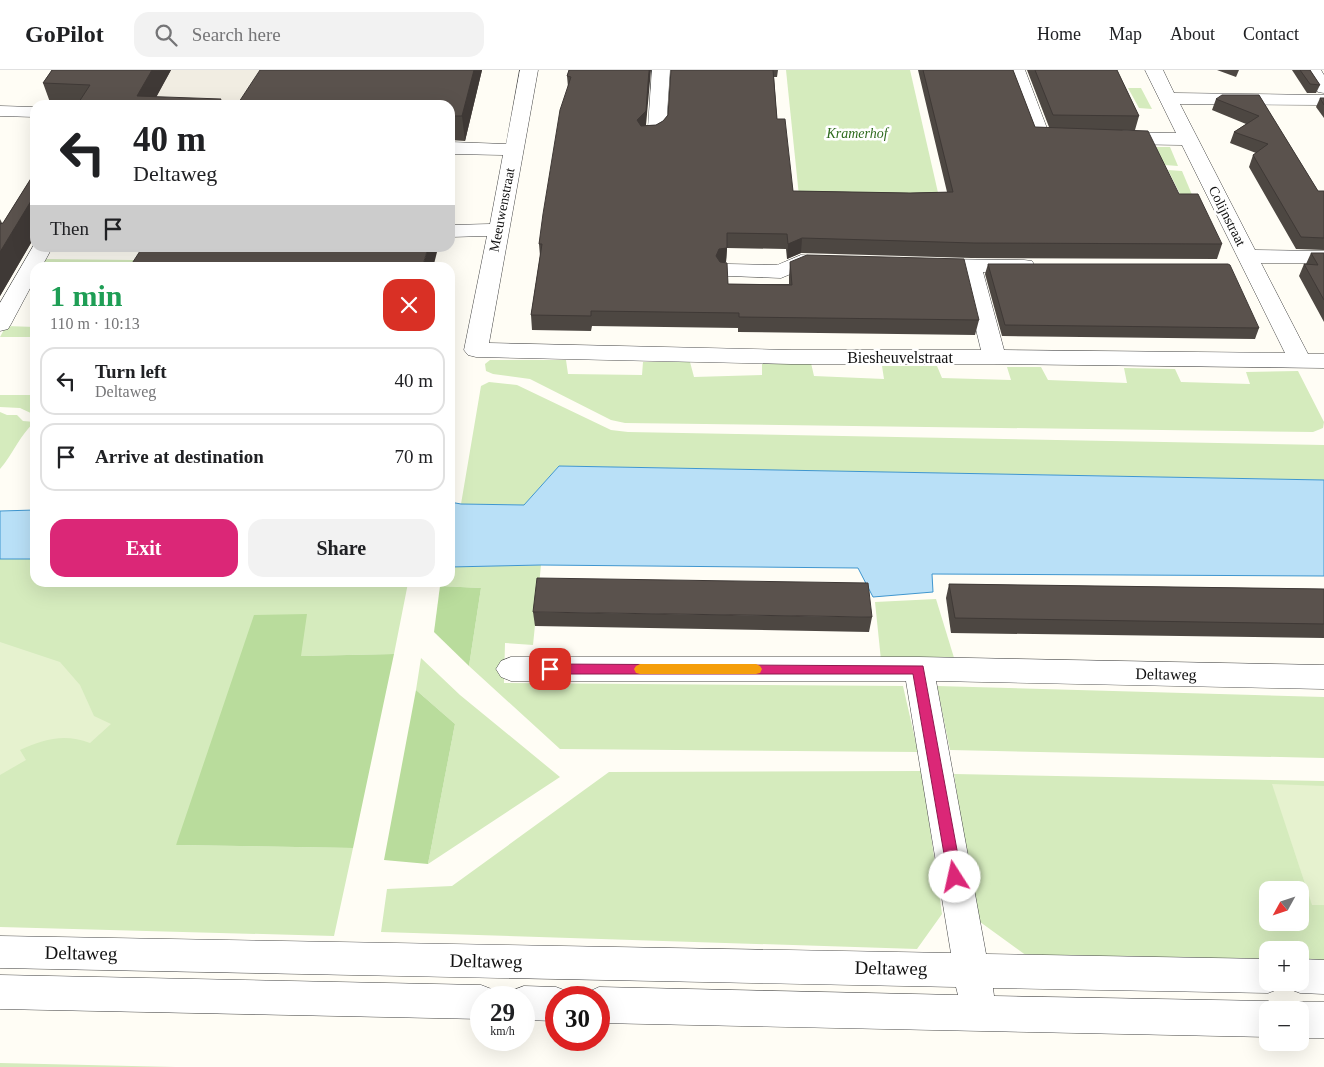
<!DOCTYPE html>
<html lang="en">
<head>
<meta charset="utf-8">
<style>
  :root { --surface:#fff; --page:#f2f2f2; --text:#202124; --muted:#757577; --line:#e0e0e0; --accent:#db2777 }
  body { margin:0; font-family:"Times New Roman",serif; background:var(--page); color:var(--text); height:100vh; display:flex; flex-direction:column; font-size:19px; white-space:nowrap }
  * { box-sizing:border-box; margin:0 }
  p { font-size:16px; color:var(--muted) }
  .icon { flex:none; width:28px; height:28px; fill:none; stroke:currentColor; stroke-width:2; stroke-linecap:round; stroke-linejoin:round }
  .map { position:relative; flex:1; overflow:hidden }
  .drawer { position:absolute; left:30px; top:192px; width:425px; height:325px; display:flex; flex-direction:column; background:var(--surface); border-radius:15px; box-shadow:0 5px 20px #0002 }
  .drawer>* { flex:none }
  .hud { position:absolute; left:30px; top:30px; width:425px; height:152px; border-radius:15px; box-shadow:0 5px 20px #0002; background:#fff; color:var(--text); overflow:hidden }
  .needle { width:32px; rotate:230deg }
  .buttons { position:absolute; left:1259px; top:811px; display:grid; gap:10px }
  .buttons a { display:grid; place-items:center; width:50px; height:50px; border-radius:10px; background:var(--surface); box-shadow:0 5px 20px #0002; font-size:25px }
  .speed { position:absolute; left:470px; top:916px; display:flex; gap:10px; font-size:25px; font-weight:700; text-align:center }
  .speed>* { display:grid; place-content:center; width:65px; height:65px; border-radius:50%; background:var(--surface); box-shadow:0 5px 20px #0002; line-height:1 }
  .speed small { font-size:12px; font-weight:400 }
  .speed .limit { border:8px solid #d22; background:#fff; color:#111 }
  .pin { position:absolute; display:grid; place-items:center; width:42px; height:42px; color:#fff; margin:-21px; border-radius:10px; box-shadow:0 2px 8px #0006 }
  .me { position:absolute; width:55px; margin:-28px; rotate:350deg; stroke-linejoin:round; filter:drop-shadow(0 0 4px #0008) }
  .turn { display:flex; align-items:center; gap:18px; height:105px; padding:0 20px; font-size:22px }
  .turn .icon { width:65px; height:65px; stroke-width:2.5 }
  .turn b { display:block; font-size:35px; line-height:42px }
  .then { display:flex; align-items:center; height:48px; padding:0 20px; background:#0003; gap:10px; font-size:19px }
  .round { display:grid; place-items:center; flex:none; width:52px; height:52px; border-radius:15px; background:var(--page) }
  .headline { display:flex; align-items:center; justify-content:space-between; height:85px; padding:0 20px }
  h1 { font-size:30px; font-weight:600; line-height:38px; color:#1e9e55 }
  .primary-button { display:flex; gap:10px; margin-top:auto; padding:10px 20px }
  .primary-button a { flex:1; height:58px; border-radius:15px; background:var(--accent); color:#fff; font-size:20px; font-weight:600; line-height:58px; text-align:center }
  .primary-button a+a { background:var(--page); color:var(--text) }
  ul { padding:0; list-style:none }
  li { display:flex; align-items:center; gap:15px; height:68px; margin:0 10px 8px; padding:0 10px; border:2px solid var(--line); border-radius:15px }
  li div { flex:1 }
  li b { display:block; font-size:19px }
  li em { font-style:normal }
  header { display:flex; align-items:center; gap:30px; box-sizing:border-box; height:70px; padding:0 25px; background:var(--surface); border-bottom:1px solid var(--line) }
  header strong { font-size:24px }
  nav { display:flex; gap:28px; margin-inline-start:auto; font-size:18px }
  .search { width:350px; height:45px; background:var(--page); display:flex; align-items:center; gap:12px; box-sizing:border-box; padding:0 18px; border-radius:15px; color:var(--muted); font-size:19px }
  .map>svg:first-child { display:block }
  .green { fill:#d5ebbd; fill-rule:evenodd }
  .forest { fill:#b9dc9c }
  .pitch { fill:#e6f2cf }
  .plaza { fill:#f1ede2 }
  .water { fill:#b9e0f7; stroke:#3f96cf }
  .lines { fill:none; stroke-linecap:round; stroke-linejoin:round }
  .minor-casing { stroke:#444; stroke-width:1 }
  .minor { fill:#fff; fill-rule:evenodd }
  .wall { fill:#4d4742 }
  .shaded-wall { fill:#3f3936 }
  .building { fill:#5a524d; stroke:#3f3936 }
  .route { fill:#db2777; stroke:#8e194d }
  .slow { fill:#f59e0b }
  .labels { text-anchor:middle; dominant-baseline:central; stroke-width:5; stroke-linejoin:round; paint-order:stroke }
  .far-park-label { font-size:14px; font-style:italic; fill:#2f6b1f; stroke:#fff }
  .far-street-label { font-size:14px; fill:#111; stroke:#fff }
  .street-label { font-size:16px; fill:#111; stroke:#fff }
  .near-street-label { font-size:19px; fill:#111; stroke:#fff }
</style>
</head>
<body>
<header>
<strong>GoPilot</strong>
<div class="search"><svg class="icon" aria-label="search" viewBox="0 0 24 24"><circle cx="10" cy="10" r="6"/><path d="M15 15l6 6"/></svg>Search here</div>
<nav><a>Home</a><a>Map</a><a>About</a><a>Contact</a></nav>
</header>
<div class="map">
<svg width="1324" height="997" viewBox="0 0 1324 997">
  <rect width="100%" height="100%" fill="#fffdf5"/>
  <g class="green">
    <path d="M786 0H910L939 127 799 126Z"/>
    <path d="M1128 18H1141L1152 39 1139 38Z"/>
    <path d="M1156 77H1170L1178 96 1165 95Z"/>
    <path d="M1168 100 1182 101 1193 127 1181 126Z"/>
    <path d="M43 189 135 190 131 197 39 198Z"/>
    <path d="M6 256 35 257V267H0Z"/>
    <path d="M490 290H566L568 304 642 305 643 292H690L694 307 762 305V293H811L814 306 884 309 882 296H937L942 308 1011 310 1007 297H1041L1048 310 1127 313 1124 298 1175 299 1181 312 1250 314 1246 302 1298 301 1324 352 1323 358 1313 362 625 353 611 350 530 309 493 304 486 301 485 294Z"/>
    <path d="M489 312 517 315 611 360 628 362 1324 375V410L559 396 524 435 461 434 481 316Z"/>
    <path d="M0 325H35V345L20 338 0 337Z"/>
    <path d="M0 342 7 345H17L23 351 35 352C21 363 13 384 0 399Z"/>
    <path d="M0 489H35V512L408 513 394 584 301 586 176 775 353 778 334 866 0 857Z"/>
    <path d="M541 495 533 575 505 573 504 613 903 616 918 682 560 679 469 596 481 518 440 516V513L450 512V497Z"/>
    <path d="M936 529 955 591 881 590 875 532Z"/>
    <path d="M421 588 460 625 560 707 428 794 455 654 416 620Z"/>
    <path d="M937 616 1324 627V688L950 680Z"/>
    <path d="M922 701 942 844 917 879 381 862 387 819 452 816 609 702Z"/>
    <path d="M954 704 1324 711V891L1300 890V880H1268L1267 890 1027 886 976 849ZM1268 820H1300V852H1268Z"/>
    <path d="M0 993 176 997H0Z"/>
  </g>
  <g class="forest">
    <path d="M440 516 481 518 469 596 434 562Z"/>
    <path d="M307 544 301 586 394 584 353 778 176 775 254 545Z"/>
    <path d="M416 620 455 654 428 794 384 790Z"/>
  </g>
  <g class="pitch">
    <path d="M0 572 60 592 80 615 94 646 111 654 90 673C65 663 43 669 20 680L26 690 0 705Z"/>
    <path d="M1272 714 1324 716V835H1312Z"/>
  </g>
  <path class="plaza" d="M171 0H282L259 35H152Z"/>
  <g class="water">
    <path d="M559 396 1324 410V506L932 504 933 522 873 527 858 498 541 495 450 497V432L461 434 524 435Z"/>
    <path d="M35 440V489H0V441Z"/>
  </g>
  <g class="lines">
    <defs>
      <g id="minor">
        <path d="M520 0H538L489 273 791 280H981L962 202 919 200 916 195 919 190 927 189 1024 190 1032 191 1035 196 1032 201 1024 202H983L1004 280 1285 283 1182 75 1115 74 1108 72 1106 68 1108 64 1115 62 1176 63 1145 0H1163L1174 23 1324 25V35L1180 34 1255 180 1324 181V193H1261L1308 284H1324V298L994 294H791L476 287 468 285 464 280 487 166 450 167V155L490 154 503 85 450 84V72L506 74Z"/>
        <path d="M652 0H670L666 59C661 67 651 70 641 68L639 64 648 56Z"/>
        <path d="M1007 0H1025L1048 61 1076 63 1078 67 1076 71 1069 73 1034 70Z"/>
        <path d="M1303 0H1321L1324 5V23L1318 22Z"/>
        <path d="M0 36 35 37V47L0 46Z"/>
        <path d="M35 173V178H52L41 198H35V209L11 254 8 259 0 261V233Z"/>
        <path d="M801 185 832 187 835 192 832 197 824 198H805L781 208 728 206 720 205 717 200 720 195 728 194 777 195Z"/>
        <path d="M511 587H919L1324 595V619L936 611 986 884 1268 889V912H1283L1281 918 1268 923 993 918 994 926 1268 931 1281 936 1282 940H1268V967L599 953V928H584L586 923 599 917 958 925 956 917 0 898V866L951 883 906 611H511L501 607 496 599 501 591Z"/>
        <path d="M1300 889 1324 890V924L1300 923 1287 918 1285 912H1300Z"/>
        <path d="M0 905 481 915 494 920 497 928H481V949L0 939Z"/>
        <path d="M524 916 556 917 569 922 571 928H556V951L524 950V928H508L511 921Z"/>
        <path d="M1300 932H1324V968H1300V940H1286L1287 937Z"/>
      </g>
    </defs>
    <use href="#minor" class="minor-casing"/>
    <use href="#minor" class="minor"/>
  </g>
  <g class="wall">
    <path d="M52 0H171L156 27 223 35H51L43 13Z"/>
    <path d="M260 0H482L465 71 450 70V35Z"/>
    <path d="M569 0 646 55H656L663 51 668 45 671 0H778L777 7H774L777 49 793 121 910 123 947 122 918 0H1013L1035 57H1049L1027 0H1117L1139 46 1135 60H1122L1179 124 1222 174 1217 189 971 188 801 183 787 189 786 179 727 178 726 192 725 193 728 214H789V207L790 192 979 250 975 265 738 262V258L592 256 591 261 532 260 531 245 540 186 539 174 568 17 567 6Z"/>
    <path d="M1217 0H1239L1236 7Z"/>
    <path d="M1292 0H1310L1320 15 1316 23H1307Z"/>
    <path d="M1259 25 1318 121H1324V180L1296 179 1249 97 1253 85 1256 83 1230 73 1234 62 1246 54 1212 40 1216 29Z"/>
    <path d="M1320 28H1324V48L1316 37Z"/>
    <path d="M35 102V166L0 226V149L2 153H3Z"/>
    <path d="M1311 183H1324V252L1299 206 1304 194H1306Z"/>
    <path d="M988 194 1259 258 1255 269 1002 266 985 204Z"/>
    <path d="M949 514 1324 519V568L951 563 946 528Z"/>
    <path d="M533 542 872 547 869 562 535 556Z"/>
  </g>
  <g class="shaded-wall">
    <path d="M152 0H171L152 35 137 26Z"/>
    <path d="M474 0H482L465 71 462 46Z"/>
    <path d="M649 0H651L646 55 637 64V50Z"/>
    <path d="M221 29 223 35H217Z"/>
    <path d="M31 131 35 141V166L0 226V182Z"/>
    <path d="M802 168 801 183 787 189 788 174Z"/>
    <path d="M428 178H438L433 198H422Z"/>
    <path d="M727 178 726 192 718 194 716 186 719 179Z"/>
  </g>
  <g class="building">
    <path d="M52 0H152L137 26 221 29 217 35H77L90 15 43 13Z"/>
    <path d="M260 0H474L462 46H450V35H237Z"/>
    <path d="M569 0H649L646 41 637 50 641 56 656 55 663 51 668 45 671 0H773L777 49H785L793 121 910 123 953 122 923 0H1013L1035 57 1148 61 1179 124H1198L1222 174 974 173 802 168 788 174 787 164 727 163V178L719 179 716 186 720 192 727 193 728 214 792 215 790 192 807 185 964 189 979 250 739 247V243L591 241V246L531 245 542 174H539L543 144 560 40 571 7 567 6Z"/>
    <path d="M1035 0H1117L1139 46 1053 45Z"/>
    <path d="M1300 0H1310L1320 15 1310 14Z"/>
    <path d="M1222 25H1259L1318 121H1324V168L1301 167 1253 85 1268 74 1234 62 1259 46 1216 29Z"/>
    <path d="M1320 28H1324V35Z"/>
    <path d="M35 102V131H31L0 182V154L3 153Z"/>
    <path d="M142 178H428L422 198H129Z"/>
    <path d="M1311 183H1324V230L1304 194 1318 195Z"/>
    <path d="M988 194H1228L1230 195 1259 258 1005 255Z"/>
    <path d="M537 508 868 513 872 547 533 542Z"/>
    <path d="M949 514 1324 519V554L955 548Z"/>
  </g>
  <path class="route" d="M550 594 923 596 962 807 960 811 955 813 950 811 948 807 913 604H550L546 602 544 599 546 596Z"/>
  <path class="slow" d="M640 594H756L760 596 762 599 760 603 756 604H640L636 603 634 599 636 596Z"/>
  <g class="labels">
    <g class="far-park-label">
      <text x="857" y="63">Kramerhof</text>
    </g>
    <g class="far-street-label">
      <text transform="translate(502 140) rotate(-79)">Meeuwenstraat</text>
      <text transform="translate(1227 146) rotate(63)">Colijnstraat</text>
    </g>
    <g class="street-label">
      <text x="900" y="287">Biesheuvelstraat</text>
      <text transform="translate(1166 604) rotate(1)">Deltaweg</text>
    </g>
    <g class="near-street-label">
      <text transform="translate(81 883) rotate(1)">Deltaweg</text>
      <text transform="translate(486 891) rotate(1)">Deltaweg</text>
      <text transform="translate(891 898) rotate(1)">Deltaweg</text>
    </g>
  </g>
</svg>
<div class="buttons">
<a><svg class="needle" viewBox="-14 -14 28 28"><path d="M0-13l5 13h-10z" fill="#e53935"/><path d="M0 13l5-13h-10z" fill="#757577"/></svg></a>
<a>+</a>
<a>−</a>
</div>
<div class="speed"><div>29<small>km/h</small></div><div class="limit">30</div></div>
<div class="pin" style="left:550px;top:599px;background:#d93025"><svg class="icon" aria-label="arrive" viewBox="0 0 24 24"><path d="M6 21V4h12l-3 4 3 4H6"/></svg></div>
<svg class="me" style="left:955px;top:807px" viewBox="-20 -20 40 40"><circle r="19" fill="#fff"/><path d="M0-13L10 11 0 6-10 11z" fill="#db2777"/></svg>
<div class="hud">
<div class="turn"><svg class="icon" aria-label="left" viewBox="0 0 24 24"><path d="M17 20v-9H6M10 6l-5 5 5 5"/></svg><div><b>40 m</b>Deltaweg</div></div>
<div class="then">Then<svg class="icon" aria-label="arrive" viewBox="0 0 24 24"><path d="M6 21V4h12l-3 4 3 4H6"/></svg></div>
</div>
<section class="drawer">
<div class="headline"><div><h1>1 min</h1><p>110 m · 10:13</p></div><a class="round" style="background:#d93025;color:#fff"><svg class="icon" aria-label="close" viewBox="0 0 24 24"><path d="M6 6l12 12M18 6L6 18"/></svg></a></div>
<ul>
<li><svg class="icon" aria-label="left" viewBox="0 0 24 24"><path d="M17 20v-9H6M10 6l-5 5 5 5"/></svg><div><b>Turn left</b><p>Deltaweg</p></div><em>40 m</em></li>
<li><svg class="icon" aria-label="arrive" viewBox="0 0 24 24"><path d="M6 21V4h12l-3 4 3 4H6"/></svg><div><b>Arrive at destination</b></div><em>70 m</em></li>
</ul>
<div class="primary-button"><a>Exit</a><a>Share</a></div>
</section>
</div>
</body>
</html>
